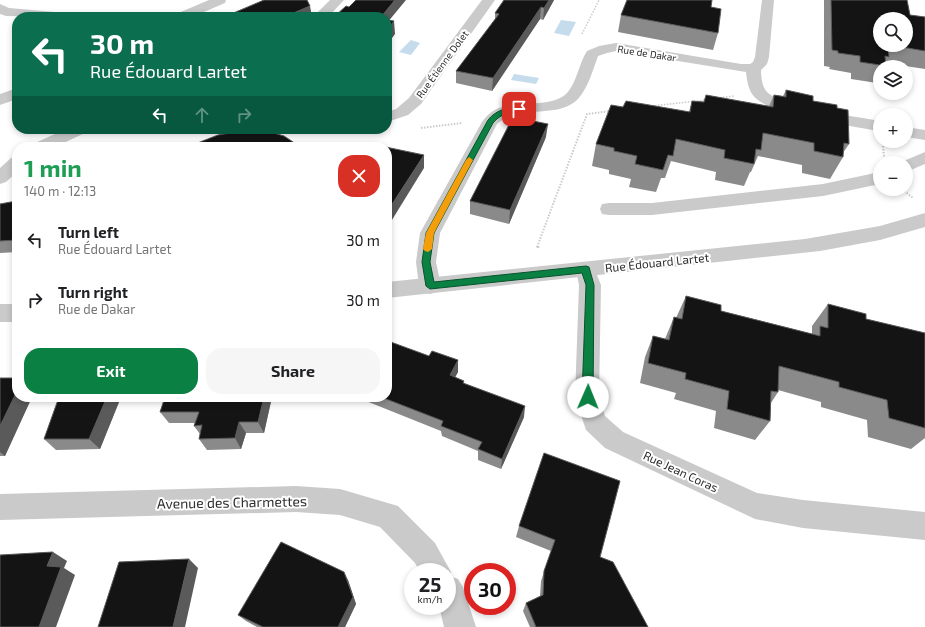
<!DOCTYPE html>
<html lang="en">
<head>
<meta charset="utf-8">
<style>
  :root { --surface:#fff; --page:#f6f6f6; --text:#202124; --muted:#757577; --accent:#0b8043 }
  body { margin:0; font-family:"Exo 2",sans-serif; background:var(--page); color:var(--text); height:100vh; display:flex; flex-direction:column; font-size:15px; white-space:nowrap }
  * { box-sizing:border-box; margin:0 }
  p { font-size:13px; color:var(--muted) }
  .icon { flex:none; width:22px; height:22px; fill:none; stroke:currentColor; stroke-width:2; stroke-linecap:round; stroke-linejoin:round }
  .map { position:relative; flex:1; overflow:hidden }
  .details { position:absolute; left:12px; top:142px; width:380px; height:260px; display:flex; flex-direction:column; background:var(--surface); border-radius:16px; box-shadow:0 2px 6px #0003 }
  .details>* { flex:none }
  .hud { position:absolute; left:12px; top:12px; width:380px; height:122px; border-radius:16px; box-shadow:0 2px 6px #0003; background:#0b6e4f; color:#fff; overflow:hidden }
  .buttons { position:absolute; left:873px; top:12px; display:grid; gap:8px }
  .buttons a { display:grid; place-items:center; width:40px; height:40px; border-radius:50%; background:var(--surface); box-shadow:0 2px 6px #0003; font-size:20px }
  .speed { position:absolute; left:404px; top:563px; display:flex; gap:8px; font-size:20px; font-weight:700; text-align:center }
  .speed>* { display:grid; place-content:center; width:52px; height:52px; border-radius:50%; background:var(--surface); box-shadow:0 2px 6px #0003; line-height:1 }
  .speed small { font-size:10px; font-weight:400 }
  .speed .limit { border:6px solid #d22; background:#fff; color:#111 }
  .pin { position:absolute; display:grid; place-items:center; width:34px; height:34px; color:#fff; margin:-17px; border-radius:8px; box-shadow:0 2px 6px #0006 }
  .me { position:absolute; width:44px; margin:-22px; rotate:1deg; stroke-linejoin:round; filter:drop-shadow(0 0 3px #0008) }
  .turn { display:flex; align-items:center; gap:14px; height:84px; padding:0 12px; font-size:18px }
  .turn .icon { width:52px; height:52px; stroke-width:2.5 }
  .turn b { display:block; font-size:28px; line-height:34px }
  .lanes { display:flex; align-items:center; height:38px; padding:0 12px; background:#0003; justify-content:center; gap:20px; direction:ltr }
  .lanes .off { opacity:.35 }
  .round { display:grid; place-items:center; flex:none; width:42px; height:42px; border-radius:16px; background:var(--page) }
  .headline { display:flex; align-items:center; justify-content:space-between; height:68px; padding:0 12px }
  h1 { font-size:24px; font-weight:700; line-height:30px; color:#1e9e55 }
  .cta { display:flex; gap:8px; margin-top:auto; padding:8px 12px }
  .cta a { flex:1; height:46px; border-radius:16px; background:var(--accent); color:#fff; font-size:16px; font-weight:700; line-height:46px; text-align:center }
  .cta a+a { background:var(--page); color:var(--text) }
  ul { padding:0; list-style:none }
  li { display:flex; align-items:center; gap:12px; height:60px; padding:0 12px }
  li div { flex:1 }
  li b { display:block; font-size:15px }
  li em { font-style:normal }
  .map>svg:first-child { display:block }
  .water { fill:#c4dcec }
  .lines { fill:none; stroke-linecap:round; stroke-linejoin:round }
  .path-far2 { stroke:#cacaca; stroke-width:1.5; stroke-dasharray:1.5 1.5; stroke-linecap:butt }
  .path-far1 { stroke:#cacaca; stroke-width:2; stroke-dasharray:1.5 1.5; stroke-linecap:butt }
  .path { stroke:#cacaca; stroke-width:2.5; stroke-dasharray:2 2; stroke-linecap:butt }
  .minor { fill:#cacaca; fill-rule:evenodd }
  .tertiary { fill:#cacaca; fill-rule:evenodd }
  .wall { fill:#8a8a8a }
  .shaded-wall { fill:#5a5a5a }
  .building { fill:#141414; stroke:#5a5a5a }
  .route { fill:#0b8043; stroke:#07532c }
  .slow { fill:#f59e0b }
  .labels { text-anchor:middle; dominant-baseline:central; stroke-width:4; stroke-linejoin:round; paint-order:stroke }
  .far-street-label { font-size:10px; fill:#2d2d2d; stroke:#fff }
  .street-label { font-size:12px; fill:#2d2d2d; stroke:#fff }
  .near-street-label { font-size:14px; fill:#2d2d2d; stroke:#fff }
</style>
</head>
<body>
<div class="map">
<svg width="925" height="627" viewBox="0 0 925 627">
  <rect width="100%" height="100%" fill="#fff"/>
  <g class="water">
    <path d="M561 20 576 22 569 36 554 33Z"/>
    <path d="M411 40 420 43 411 55 399 52Z"/>
    <path d="M514 74 539 78 536 84 511 80Z"/>
  </g>
  <g class="lines">
    <g class="path-far2">
      <path d="M582 34 599 0"/>
      <path d="M717 98 734 96"/>
      <path d="M652 106 706 100"/>
    </g>
    <g class="path-far1">
      <path d="M421 128 462 123"/>
      <path d="M883 146 884 157"/>
      <path d="M902 189 913 198"/>
      <path d="M537 247 587 114 611 111"/>
    </g>
    <path class="path" d="M538 246V250"/>
    <g class="minor">
      <path d="M330 0H344L328 17H313Z"/>
      <path d="M482 0H495L421 104 408 115 387 122V112L396 109 409 98Z"/>
      <path d="M762 0H774L769 57 767 64 761 70C761 77 762 88 768 93 787 108 854 116 880 121V131C852 126 779 116 758 100 749 94 747 82 746 72L616 51 607 53 598 56C593 70 588 88 578 99 557 120 521 103 497 124L440 233 436 262 441 286 437 292 430 294 423 292 419 286 416 262 420 233 482 122C503 91 545 114 567 93 577 82 579 63 587 51L599 46 616 43 741 64H750L753 62 755 57Z"/>
      <path d="M0 4 9 8 66 13 71 14 73 17 6 16 0 14Z"/>
      <path d="M906 127 925 130V140L906 137Z"/>
      <path d="M66 129H87L85 133 55 147H32L35 143Z"/>
      <path d="M925 152V164L906 172V163H899Z"/>
      <path d="M17 157V172L6 182 0 184V168L11 158Z"/>
      <path d="M880 172V184L823 196 652 215H609L602 214 600 209 602 204 609 203H652L823 184Z"/>
      <path d="M586 262 593 265 601 285 599 397 605 416 623 432 757 493 803 500 925 512V540L803 528 755 519 605 448 586 430 575 397 579 285 576 270 579 265Z"/>
      <path d="M296 486 340 489 398 506 435 543 451 572 449 576 458 579 463 587 476 627H444L439 606H447V572H420L415 563 380 527 340 515 296 512 0 520V494Z"/>
    </g>
    <g class="tertiary">
      <path d="M209 0H226L225 3 192 17H174L176 14Z"/>
      <path d="M17 88V99L0 105V94Z"/>
      <path d="M925 213V227L880 240 820 251 387 298V282L805 239 880 226Z"/>
      <rect x="0" y="304" width="17" height="18"/>
    </g>
  </g>
  <g class="wall">
    <path d="M504 0H554L543 20 540 19 492 91 456 83V71L495 20V13Z"/>
    <path d="M824 0H907L910 15 925 17V69L886 63V67H880V77L877 83 851 79V73L829 69 830 67 824 66Z"/>
    <path d="M711 7 718 33 713 50 618 32 621 15Z"/>
    <path d="M786 90 813 101 837 108 849 144 843 153V157L830 179 802 173V165L758 156 751 172H750L744 186 715 180 716 172 671 161 665 178H661L656 192 629 187 631 179 609 174V170L592 166 596 144 623 107 689 112 692 101 704 102 706 95 769 106 774 95 783 96Z"/>
    <path d="M546 137 509 224 470 214V201Z"/>
    <path d="M17 202V252L0 253V204Z"/>
    <path d="M686 296 721 311 812 334V326L828 304 866 319 925 333V438L911 449 868 437 867 420 821 407V402L778 390V392L771 403 770 421 755 440 714 428 716 411 674 399 676 393 640 383 645 357 653 336 665 339 674 317 676 318Z"/>
    <path d="M429 356 458 360V372L455 377 464 383 524 417 501 469 478 460V451L442 436 441 431 361 399 360 397H387Z"/>
    <path d="M0 378 17 397H32L5 456H0Z"/>
    <path d="M272 397 264 433H246L241 449 207 450 199 439 200 434 194 426 195 423H169L160 412Z"/>
    <path d="M119 402 100 449 56 450 44 439Z"/>
    <path d="M519 526 600 557 648 627H530L523 611 526 603 540 596 541 581 551 551 516 537Z"/>
    <path d="M348 580 356 604 345 627H257L246 621 238 615Z"/>
  </g>
  <g class="shaded-wall">
    <path d="M395 0H406L387 23V17H381Z"/>
    <path d="M549 0H554L543 20 544 8Z"/>
    <path d="M310 6 312 17H284Z"/>
    <path d="M541 7 540 19 492 91 493 78Z"/>
    <path d="M394 21 395 34 387 45V31Z"/>
    <path d="M548 124 546 137 509 224 510 210Z"/>
    <path d="M424 155V168L387 228V212Z"/>
    <path d="M458 360V372L450 387V375Z"/>
    <path d="M17 391V397H32L5 456 0 452V426Z"/>
    <path d="M107 397H115L119 402 100 449 89 439Z"/>
    <path d="M264 397H272L264 433 258 422Z"/>
    <path d="M525 406 524 417 501 469 502 459Z"/>
    <path d="M239 422 246 433 241 449 235 438Z"/>
    <path d="M53 552 67 561 64 568 75 575 56 627H39L47 566Z"/>
    <path d="M189 559 198 568 185 627H173Z"/>
    <path d="M344 572 348 580 356 604 345 627H338Z"/>
  </g>
  <g class="building">
    <path d="M264 0H307L310 6 284 17H224Z"/>
    <path d="M356 0H395L381 17H334L346 6 349 7Z"/>
    <path d="M504 0H549L544 8 541 7 493 78 456 71 499 14 495 13Z"/>
    <path d="M627 0H712L711 7 721 9 718 33 621 15Z"/>
    <path d="M831 0H907L910 15 925 17V51L890 45H906V19H880V45H888L889 57 885 56 886 66 860 62V56L838 53V51L832 50Z"/>
    <path d="M387 20 394 21 387 31Z"/>
    <path d="M786 90 813 96V101L837 105V108L848 110 849 144 844 143 843 157 814 151V143L763 133 761 150 756 149 754 164 724 158 725 150 676 139 673 156 668 155 663 170 635 164 637 156 614 151V148L596 144 611 105 623 107 626 101 690 112 692 101 704 102 706 95 773 107 774 95 786 97Z"/>
    <path d="M513 117 548 124 510 210 470 201Z"/>
    <path d="M248 130 267 131 284 136 296 144 298 147H191L200 142 218 135Z"/>
    <path d="M376 145 424 155 387 212V147H375Z"/>
    <path d="M16 201 17 202V240L0 241V204Z"/>
    <path d="M686 296 721 305V311L820 336V326L828 328V304L866 314V319L925 333V428L889 418 887 400 839 387V382L779 366 778 392 771 391 770 421 727 409 729 391 685 379 686 373 648 363 653 336 669 340 674 317 682 319Z"/>
    <path d="M388 341 429 356 432 351 458 360 450 375 464 381 463 383 525 406 502 459 478 449 482 442 441 426 443 421 381 397H387V342Z"/>
    <path d="M0 378H17V391L0 426Z"/>
    <path d="M59 397H107L89 439H44Z"/>
    <path d="M165 397H264L258 422H239L235 438 199 439 202 425 194 426 199 412H160Z"/>
    <path d="M544 453 620 481 600 557 613 562 648 627H536L526 603 543 595 544 571 555 540 519 526Z"/>
    <path d="M281 542 344 572 353 597 338 627H263L238 615Z"/>
    <path d="M53 552 47 566 61 567 39 627H0V555Z"/>
    <path d="M189 559 173 627H98L119 562Z"/>
  </g>
  <path class="route" d="M519 107H522V110C510 113 501 113 493 123L434 233 430 262 434 282 586 266 589 267 594 285 593 397 591 400 588 402 584 400 582 397 586 285 582 273 430 289 426 286 422 262 426 233 488 120C496 110 506 108 519 107Z"/>
  <path class="slow" d="M469 157 473 160 434 233 432 249 428 252 425 251 423 249 426 233 466 160Z"/>
  <g class="labels">
    <g class="far-street-label">
      <text transform="translate(647 53) rotate(9)">Rue de Dakar</text>
      <text transform="translate(442 64) rotate(-54)">Rue Étienne Dolet</text>
    </g>
    <g class="street-label">
      <text transform="translate(657 262) rotate(-6)">Rue Édouard Lartet</text>
      <text transform="translate(681 471) rotate(25)">Rue Jean Coras</text>
    </g>
    <g class="near-street-label">
      <text transform="translate(232 502) rotate(-1)">Avenue des Charmettes</text>
    </g>
  </g>
</svg>
<div class="buttons">
<a><svg class="icon" aria-label="search" viewBox="0 0 24 24"><circle cx="10" cy="10" r="6"/><path d="M15 15l6 6"/></svg></a>
<a><svg class="icon" aria-label="layers" viewBox="0 0 24 24"><path d="M12 4l9 5-9 5-9-5zM3 14l9 5 9-5"/></svg></a>
<a>+</a>
<a>−</a>
</div>
<div class="speed"><div>25<small>km/h</small></div><div class="limit">30</div></div>
<div class="pin" style="left:519px;top:109px;background:#d93025"><svg class="icon" aria-label="arrive" viewBox="0 0 24 24"><path d="M6 21V4h12l-3 4 3 4H6"/></svg></div>
<svg class="me" style="left:588px;top:397px" viewBox="-20 -20 40 40"><circle r="19" fill="#fff"/><path d="M0-13L10 11 0 6-10 11z" fill="#0b8043"/></svg>
<div class="hud">
<div class="turn"><svg class="icon" aria-label="left" viewBox="0 0 24 24"><path d="M17 20v-9H6M10 6l-5 5 5 5"/></svg><div><b>30 m</b>Rue Édouard Lartet</div></div>
<div class="lanes"><svg class="icon" aria-label="left" viewBox="0 0 24 24"><path d="M17 20v-9H6M10 6l-5 5 5 5"/></svg><svg class="icon off" aria-label="ahead" viewBox="0 0 24 24"><path d="M12 20V5M6 11l6-6 6 6"/></svg><svg class="icon off" aria-label="right" viewBox="0 0 24 24"><path d="M7 20v-9h11M14 6l5 5-5 5"/></svg></div>
</div>
<section class="details">
<div class="headline"><div><h1>1 min</h1><p>140 m · 12:13</p></div><a class="round" style="background:#d93025;color:#fff"><svg class="icon" aria-label="close" viewBox="0 0 24 24"><path d="M6 6l12 12M18 6L6 18"/></svg></a></div>
<ul>
<li><svg class="icon" aria-label="left" viewBox="0 0 24 24"><path d="M17 20v-9H6M10 6l-5 5 5 5"/></svg><div><b>Turn left</b><p>Rue Édouard Lartet</p></div><em>30 m</em></li>
<li><svg class="icon" aria-label="right" viewBox="0 0 24 24"><path d="M7 20v-9h11M14 6l5 5-5 5"/></svg><div><b>Turn right</b><p>Rue de Dakar</p></div><em>30 m</em></li>
</ul>
<div class="cta"><a>Exit</a><a>Share</a></div>
</section>
</div>
</body>
</html>
